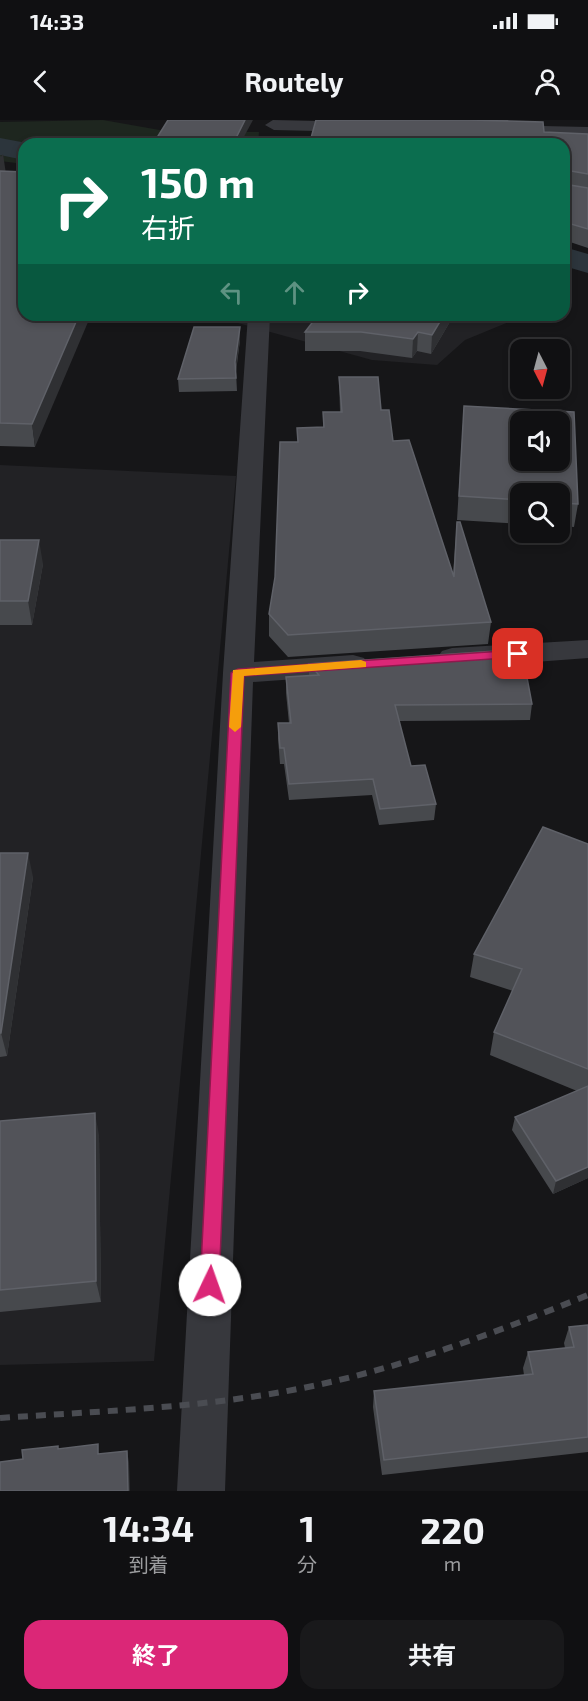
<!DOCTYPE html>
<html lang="ja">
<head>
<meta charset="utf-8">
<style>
  :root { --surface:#101012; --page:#19191b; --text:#f1f3f6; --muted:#9c9d9f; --line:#303032; --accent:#db2777 }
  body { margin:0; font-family:"Exo 2","Noto Sans JP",sans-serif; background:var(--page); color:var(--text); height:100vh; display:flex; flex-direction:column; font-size:22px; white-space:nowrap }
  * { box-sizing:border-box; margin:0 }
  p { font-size:20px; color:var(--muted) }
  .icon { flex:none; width:33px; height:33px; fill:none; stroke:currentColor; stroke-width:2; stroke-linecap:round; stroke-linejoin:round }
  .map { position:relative; height:1371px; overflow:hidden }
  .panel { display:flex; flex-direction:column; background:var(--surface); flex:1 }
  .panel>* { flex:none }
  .top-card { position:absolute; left:18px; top:18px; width:552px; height:183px; border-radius:18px; box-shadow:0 3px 9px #0003,0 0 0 2px var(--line); background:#0b6e4f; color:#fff; overflow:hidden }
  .needle { width:39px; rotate:174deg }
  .controls { position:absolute; left:510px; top:219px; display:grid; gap:12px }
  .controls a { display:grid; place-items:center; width:60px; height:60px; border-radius:12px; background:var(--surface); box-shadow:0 3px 9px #0003,0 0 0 2px var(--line); font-size:30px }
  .pin { position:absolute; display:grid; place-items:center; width:51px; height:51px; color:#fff; margin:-26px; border-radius:12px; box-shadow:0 3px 9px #0006 }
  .me { position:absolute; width:66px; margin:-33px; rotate:3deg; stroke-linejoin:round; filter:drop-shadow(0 0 4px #0008) }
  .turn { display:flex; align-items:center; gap:21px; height:126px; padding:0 24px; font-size:27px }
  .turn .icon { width:78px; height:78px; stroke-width:2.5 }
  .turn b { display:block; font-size:42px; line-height:51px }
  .lanes { display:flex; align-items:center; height:57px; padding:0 24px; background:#0003; justify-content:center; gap:30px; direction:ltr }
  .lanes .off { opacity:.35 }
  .eta { display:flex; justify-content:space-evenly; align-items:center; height:102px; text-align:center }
  .eta b { font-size:36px; font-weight:700; line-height:42px }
  .cta { display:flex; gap:12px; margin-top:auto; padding:12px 24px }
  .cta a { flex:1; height:69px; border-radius:18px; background:var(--accent); color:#fff; font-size:24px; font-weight:700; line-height:69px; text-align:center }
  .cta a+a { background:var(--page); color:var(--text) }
  .status { display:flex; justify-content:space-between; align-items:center; height:42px; padding:0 30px; background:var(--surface); direction:ltr }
  .status svg { height:16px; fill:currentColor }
  header { display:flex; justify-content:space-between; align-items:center; height:78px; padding:0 24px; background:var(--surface); font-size:27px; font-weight:700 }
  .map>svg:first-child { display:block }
  .built { fill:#222225 }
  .green { fill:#1e261f }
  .water { fill:#2c353c }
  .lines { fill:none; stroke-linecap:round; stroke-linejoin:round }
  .minor { fill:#37383d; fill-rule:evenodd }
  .rail { stroke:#4a4c52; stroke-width:6; stroke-dasharray:10 8; stroke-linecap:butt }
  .wall { fill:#47494d }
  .shaded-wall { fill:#2f3033 }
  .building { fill:#525359; stroke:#5f6168; stroke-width:1.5; fill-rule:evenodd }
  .route { fill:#db2777; stroke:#8e194d; stroke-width:1.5 }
  .slow { fill:#f59e0b }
</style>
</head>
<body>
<div class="status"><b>14:33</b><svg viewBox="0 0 49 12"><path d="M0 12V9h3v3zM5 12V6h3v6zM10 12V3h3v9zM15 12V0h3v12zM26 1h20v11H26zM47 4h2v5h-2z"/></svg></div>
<header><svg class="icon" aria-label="back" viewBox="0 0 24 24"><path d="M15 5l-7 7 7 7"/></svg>Routely<svg class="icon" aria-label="person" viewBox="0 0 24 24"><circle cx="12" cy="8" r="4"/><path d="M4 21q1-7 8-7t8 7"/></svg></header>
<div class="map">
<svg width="588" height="1371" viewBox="0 0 588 1371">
  <rect width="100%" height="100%" fill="#161618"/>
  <g class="built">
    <path d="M209 195H526L465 220 437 245 372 240Z"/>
    <path d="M0 345 236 356 154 1241 0 1245Z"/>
  </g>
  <path class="green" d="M103 0 171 12H259L258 24H24V44L0 41V2Z"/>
  <g class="water">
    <path d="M0 18 32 24H24V40L0 35Z"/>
    <path d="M564 127 588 134V153L564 146Z"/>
  </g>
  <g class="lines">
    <g class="minor">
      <path d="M273 0 358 2 367 7 358 12 274 10 265 5Z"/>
      <path d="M500 5 588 7V17L494 14 491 10 494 6Z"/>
      <path d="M248 195H270L254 542 353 535 364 538 368 545 364 552 353 555 253 562 225 1371H177L223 553Z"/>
      <path d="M588 520V538L452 548 442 545 437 538 442 531 452 528Z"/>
    </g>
    <path class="rail" d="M0 1298C101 1291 203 1288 303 1268 402 1248 495 1213 588 1175"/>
  </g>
  <g class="wall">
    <path d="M316 0H508V1L544 12 588 14V128L564 120V24L311 18Z"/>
    <path d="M0 34 35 327 0 326Z"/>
    <path d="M318 195H454L431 234 417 231 412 238 360 231H305V212Z"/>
    <path d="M240 207V220L236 252 237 271 179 272 178 259Z"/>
    <path d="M339 257 381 290 393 321 453 454 457 402 491 502 488 524 288 537 269 516V494L297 322 323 307V292H340Z"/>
    <path d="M464 286 578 384 574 407 560 406V374H520V404L457 400Z"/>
    <path d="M0 420 43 444 32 505H0Z"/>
    <path d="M309 544 499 548 532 584 530 600 399 601 411 646 436 684 434 700 379 705 372 675 289 680 284 644H280L278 619V603H289L286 573V557L309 556Z"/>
    <path d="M588 724V1058L553 1074 512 1010 515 997 577 971 490 935 494 912 513 871 470 857 474 834Z"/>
    <path d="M0 733 33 757 7 936 0 937Z"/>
    <path d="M0 1001 99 1015 101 1182 0 1192Z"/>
    <path d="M588 1205V1332L382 1355 373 1287 374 1271 524 1255 523 1248 528 1232 565 1228 564 1223 569 1207Z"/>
  </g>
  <g class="shaded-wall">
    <path d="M245 0H253L240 24H233Z"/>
    <path d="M3 34 6 54 0 61V38Z"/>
    <path d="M79 195H91L35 327 32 304Z"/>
    <path d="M444 195H454L431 234 432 215Z"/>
    <path d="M240 207V220L235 255V242Z"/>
    <path d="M418 212 417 231 412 238 413 219Z"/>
    <path d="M39 420 43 444 32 505 28 481Z"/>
    <path d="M28 733 33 757 7 936 1 913Z"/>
    <path d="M95 993 99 1015 101 1182 96 1161Z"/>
    <path d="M588 1047V1058L553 1074 556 1061Z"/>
    <path d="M127 1331 129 1342 130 1371H128Z"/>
  </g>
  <g class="building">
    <path d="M168 0H245L233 24H153Z"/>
    <path d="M316 0H468L543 2 544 12 588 14V54L565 50 564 64 588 68V109L564 102V24H287L288 17 311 18Z"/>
    <path d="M0 51 24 52V195H79L32 304 0 303Z"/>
    <path d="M318 195H444L432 215 418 212 413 219 361 212H305Z"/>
    <path d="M194 207H240L235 242 236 258 178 259Z"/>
    <path d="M339 257H378L381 290H389L393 321 409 320 454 457 457 402H460L491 502 288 515 269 494 275 457 280 322H298L297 308 324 307 323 292H342Z"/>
    <path d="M464 286 574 292 578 384 560 383V374H520V380L459 376ZM520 302H560V340H520Z"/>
    <path d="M0 420H39L28 481H0Z"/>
    <path d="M495 531 499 548 525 547 532 584 395 585 411 646 425 645 436 684 380 689 373 659 289 664 284 628H280L278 603H291L286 557 319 555 309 544Z"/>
    <path d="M543 707 588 724V949L494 912 522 849 474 834Z"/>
    <path d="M0 733H28L1 913H0Z"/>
    <path d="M588 966V1047L556 1061 515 997Z"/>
    <path d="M95 993 96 1161 0 1170V1001Z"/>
    <path d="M588 1205V1317L384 1340 374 1271 533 1254 528 1232 574 1227 569 1207Z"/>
    <path d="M98 1324V1334L127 1331 128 1371H0V1342L23 1339 22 1330 58 1326V1329Z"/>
  </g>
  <path class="route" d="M518 530 522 531V537L244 556 219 1165 216 1171 210 1174 203 1171 200 1165 231 553 238 549Z"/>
  <path class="slow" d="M361 540 366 542V547L244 556 241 607 235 612 229 607 233 550Z"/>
</svg>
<div class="controls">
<a><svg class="needle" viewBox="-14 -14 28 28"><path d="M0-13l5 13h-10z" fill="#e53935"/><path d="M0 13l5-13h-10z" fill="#9c9d9f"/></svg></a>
<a><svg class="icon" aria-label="sound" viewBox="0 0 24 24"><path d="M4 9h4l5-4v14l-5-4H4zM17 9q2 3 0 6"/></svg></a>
<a><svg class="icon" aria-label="search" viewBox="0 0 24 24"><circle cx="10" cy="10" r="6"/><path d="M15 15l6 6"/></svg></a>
</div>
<div class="pin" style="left:518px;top:534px;background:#d93025"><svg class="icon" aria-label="arrive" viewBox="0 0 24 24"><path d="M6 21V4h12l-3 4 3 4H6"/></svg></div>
<svg class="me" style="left:210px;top:1165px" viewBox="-20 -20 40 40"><circle r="19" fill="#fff"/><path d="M0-13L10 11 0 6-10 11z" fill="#db2777"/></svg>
<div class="top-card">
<div class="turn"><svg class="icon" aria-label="right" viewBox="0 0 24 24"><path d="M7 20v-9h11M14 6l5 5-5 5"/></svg><div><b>150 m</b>右折</div></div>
<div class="lanes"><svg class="icon off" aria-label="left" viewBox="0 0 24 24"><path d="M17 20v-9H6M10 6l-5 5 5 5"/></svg><svg class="icon off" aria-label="ahead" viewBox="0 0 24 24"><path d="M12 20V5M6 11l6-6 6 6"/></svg><svg class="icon" aria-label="right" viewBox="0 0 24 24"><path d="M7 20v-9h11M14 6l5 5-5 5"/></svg></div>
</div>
</div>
<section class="panel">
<div class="eta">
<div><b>14:34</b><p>到着</p></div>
<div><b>1</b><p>分</p></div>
<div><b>220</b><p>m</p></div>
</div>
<div class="cta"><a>終了</a><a>共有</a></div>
</section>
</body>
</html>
